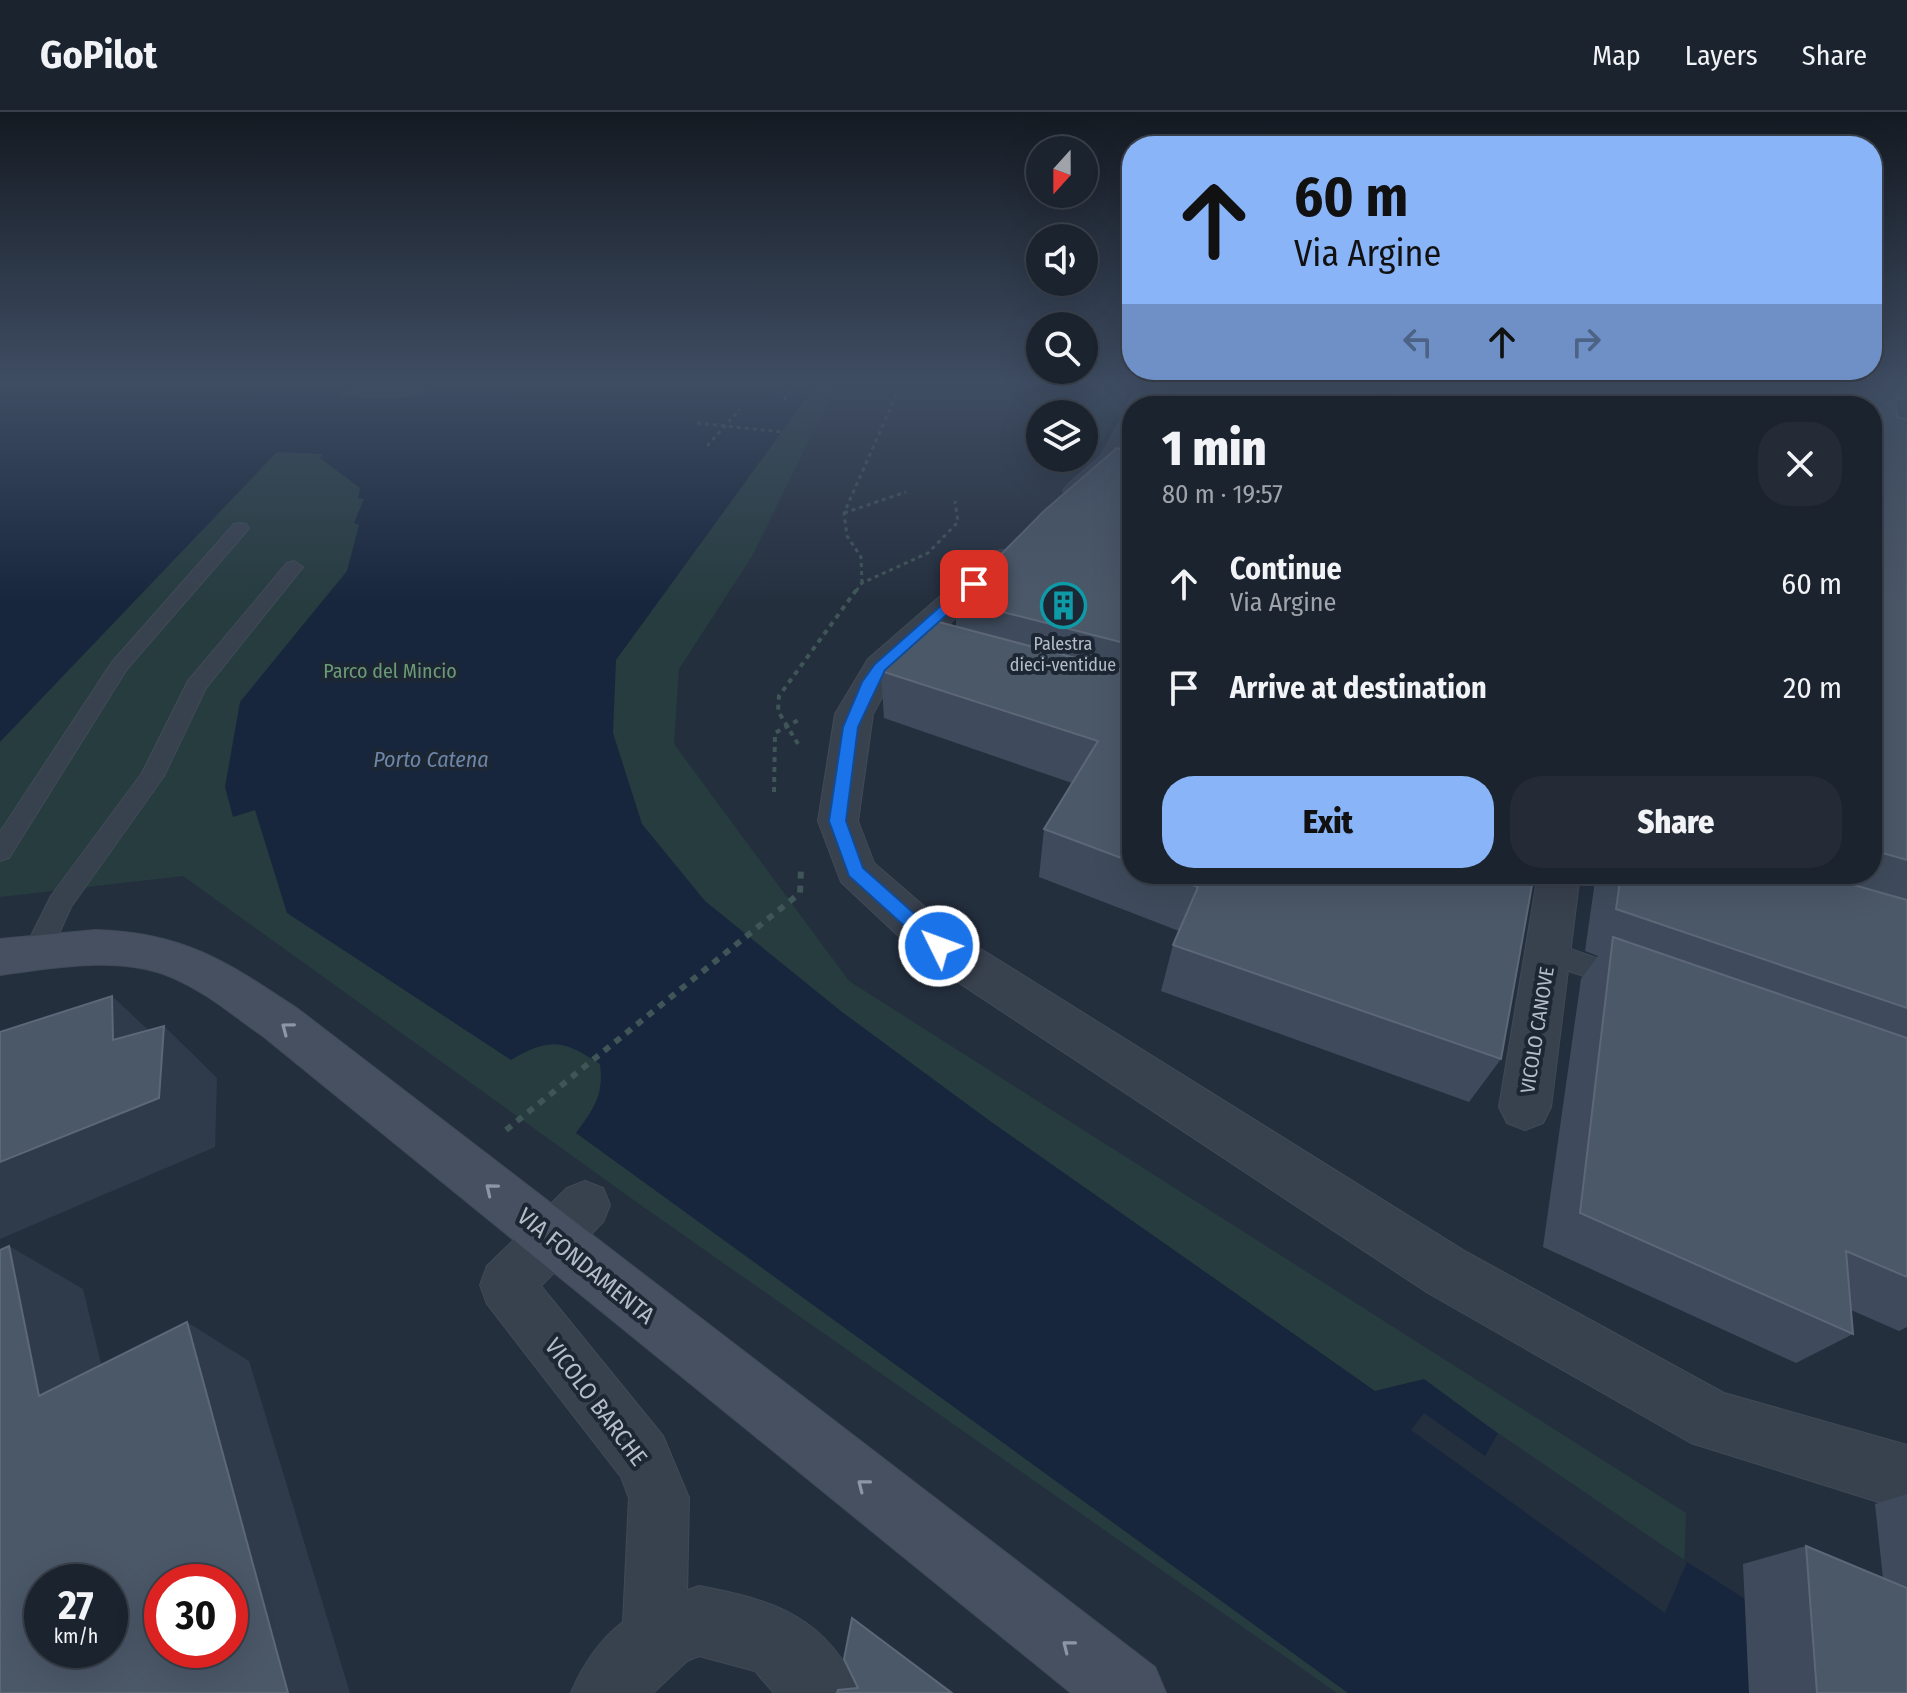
<!DOCTYPE html>
<html lang="en">
<head>
<meta charset="utf-8">
<style>
  :root { --surface:#1b232e; --page:#242b36; --text:#f1f3f6; --muted:#a0a4aa; --line:#39404a; --accent:#8ab4f8 }
  body { margin:0; font-family:"Fira Sans Condensed",sans-serif; background:var(--page); color:var(--text); height:100vh; display:flex; flex-direction:column; font-size:30px; white-space:nowrap }
  * { box-sizing:border-box; margin:0 }
  p { font-size:26px; color:var(--muted) }
  .icon { flex:none; width:44px; height:44px; fill:none; stroke:currentColor; stroke-width:2; stroke-linecap:round; stroke-linejoin:round }
  .map { position:relative; flex:1; overflow:hidden }
  .panel { position:absolute; left:1122px; top:284px; width:760px; height:488px; display:flex; flex-direction:column; background:var(--surface); border-radius:32px; box-shadow:0 8px 32px #0002,0 0 0 2px var(--line) }
  .panel>* { flex:none }
  .guide { position:absolute; left:1122px; top:24px; width:760px; height:244px; border-radius:32px; box-shadow:0 8px 32px #0002,0 0 0 2px var(--line); background:#8ab4f8; color:#111; overflow:hidden }
  .needle { width:52px; rotate:201deg }
  .fabs { position:absolute; left:1026px; top:24px; display:grid; gap:16px }
  .fabs a { display:grid; place-items:center; width:72px; height:72px; border-radius:50%; background:var(--surface); box-shadow:0 8px 32px #0002,0 0 0 2px var(--line); font-size:40px }
  .speed { position:absolute; left:24px; top:1452px; display:flex; gap:16px; font-size:40px; font-weight:700; text-align:center }
  .speed>* { display:grid; place-content:center; width:104px; height:104px; border-radius:50%; background:var(--surface); box-shadow:0 8px 32px #0002,0 0 0 2px var(--line); line-height:1 }
  .speed small { font-size:20px; font-weight:400 }
  .speed .limit { border:12px solid #d22; background:#fff; color:#111 }
  .pin { position:absolute; display:grid; place-items:center; width:68px; height:68px; color:#fff; margin:-34px; border-radius:16px; box-shadow:0 4px 12px #0006 }
  .me { position:absolute; width:88px; margin:-44px; rotate:312deg; stroke-linejoin:round; filter:drop-shadow(0 0 6px #0008) }
  .turn { display:flex; align-items:center; gap:28px; height:168px; padding:0 40px; font-size:36px }
  .turn .icon { width:104px; height:104px; stroke-width:2.5 }
  .turn b { display:block; font-size:56px; line-height:68px }
  .lanes { display:flex; align-items:center; height:76px; padding:0 40px; background:#0003; justify-content:center; gap:40px; direction:ltr }
  .lanes .off { opacity:.35 }
  .round { display:grid; place-items:center; flex:none; width:84px; height:84px; border-radius:32px; background:var(--page) }
  .head { display:flex; align-items:center; justify-content:space-between; height:136px; padding:0 40px }
  h1 { font-size:48px; font-weight:800; line-height:60px }
  .primary-button { display:flex; gap:16px; margin-top:auto; padding:16px 40px }
  .primary-button a { flex:1; height:92px; border-radius:32px; background:var(--accent); color:#111; font-size:32px; font-weight:800; line-height:92px; text-align:center }
  .primary-button a+a { background:var(--page); color:var(--text) }
  ul { padding:0; list-style:none }
  li { display:flex; align-items:center; gap:24px; height:104px; padding:0 40px }
  li div { flex:1 }
  li b { display:block; font-size:30px }
  li em { font-style:normal }
  header { display:flex; align-items:center; gap:48px; box-sizing:border-box; height:112px; padding:0 40px; background:var(--surface); border-bottom:2px solid var(--line) }
  header strong { font-size:38px }
  nav { display:flex; gap:44px; margin-inline-start:auto; font-size:28px }
  .map>svg:first-child { display:block }
  .green { fill:#263c3f }
  .water { fill:#17263c }
  .pier { fill:#242f3e }
  .lines { fill:none; stroke-linecap:round; stroke-linejoin:round }
  .service-casing { stroke:#414a57; stroke-width:2 }
  .pedestrian-casing { stroke:#414a57; stroke-width:2 }
  .minor-casing { stroke:#414a57; stroke-width:2 }
  .secondary-casing { stroke:#414a57; stroke-width:2 }
  .path-far2 { stroke:#3f5557; stroke-width:3; stroke-dasharray:4 4; stroke-linecap:butt }
  .path-far1 { stroke:#3f5557; stroke-width:4; stroke-dasharray:5 5; stroke-linecap:butt }
  .path { stroke:#3f5557; stroke-width:6; stroke-dasharray:7 7; stroke-linecap:butt }
  .service { fill:#38414e; fill-rule:evenodd }
  .pedestrian { fill:#38414e; fill-rule:evenodd }
  .minor { fill:#38414e; fill-rule:evenodd }
  .secondary { fill:#465061; fill-rule:evenodd }
  .wall { fill:#3f4b5c }
  .shaded-wall { fill:#2f3b4b }
  .building { fill:#4b5868; stroke:#5c6777; stroke-width:2; fill-rule:evenodd }
  .oneway { stroke:#8e96a5 }
  .route { fill:#1a73e8; stroke:#114b97; stroke-width:2 }
  .labels { text-anchor:middle; dominant-baseline:central; stroke-width:8; stroke-linejoin:round; paint-order:stroke }
  .far-poi-label { font-size:18px; fill:#b4bcc9; stroke:#1d2633 }
  .park-label { font-size:20px; fill:#6b9a76; stroke:#1d2633 }
  .street-label { font-size:20px; fill:#b4bcc9; stroke:#1d2633 }
  .water-label { font-size:22px; font-style:italic; fill:#6d86a8; stroke:#1d2633 }
  .near-street-label { font-size:24px; fill:#b4bcc9; stroke:#1d2633 }
</style>
</head>
<body>
<header>
<strong>GoPilot</strong>
<nav><a>Map</a><a>Layers</a><a>Share</a></nav>
</header>
<div class="map">
<svg width="1907" height="1581" viewBox="0 0 1907 1581">
  <rect width="100%" height="100%" fill="#242f3e"/>
  <g class="green">
    <path d="M0 270H838L751 446 679 557 674 632 849 869 1686 1401 1680 1581H1337L642 1094 183 764 0 785Z"/>
    <path d="M1100 270H1135L1102 330 1084 328V302H1079Z"/>
    <path d="M1180 270H1392L1372 294H1169Z"/>
  </g>
  <path class="water" d="M0 270H349L339 285C369 285 420 294 442 270H818L616 548 613 621 642 712 705 789 842 900 990 1009 1375 1279 1424 1267 1575 1378 1745 1487 1749 1581H1348L576 1021C594 996 604 984 600 952 563 928 550 925 511 948L287 801 255 698 233 705 225 675 240 590 347 459 359 413 354 411 364 387 358 386 360 376 320 346 323 342 277 340 0 630Z"/>
  <path class="pier" d="M1424 1301 1485 1344 1498 1321 1687 1450 1665 1501 1411 1318Z"/>
  <g class="lines">
    <defs>
      <g id="service">
        <path d="M240 411 246 412 249 416 246 420 127 557 9 746 0 749V720L112 550 234 412Z"/>
        <path d="M294 449 303 455 206 576 164 664 71 795 47 848 37 851 27 848 23 840 51 784 142 661 188 569 287 451Z"/>
        <path d="M1550 830 1631 858 1635 866 1631 874 1621 877 1540 849 1536 841 1540 833Z"/>
      </g>
      <path id="pedestrian" d="M585 1069 603 1076 610 1093 603 1110 541 1174 663 1324 689 1386 686 1531 677 1554 654 1563 631 1554 622 1531 629 1386 621 1365 487 1192 480 1173 487 1154 567 1076Z"/>
      <g id="minor">
        <path d="M1140 270H1165L1153 294H1132L1131 299 1127 294Z"/>
        <path d="M1404 270H1429L1412 294H1386Z"/>
        <path d="M1132 302V336L1122 354 1087 385 1077 388 1067 385 1063 379 1067 373 1101 344 1123 304Z"/>
        <path d="M1002 438 1013 440 1018 447 1013 454 895 561 873 602 858 709 874 751 955 821 1468 1141 1724 1281 1907 1333V1399L1691 1331 1428 1181 923 847 841 770 818 709 835 602 868 547 991 440Z"/>
        <path d="M1538 762H1580L1551 995 1543 1011 1525 1018 1507 1011 1499 995Z"/>
        <path d="M699 1474C774 1488 828 1505 860 1581H774L755 1559 699 1544 687 1549 653 1581H571C599 1515 635 1497 699 1474Z"/>
      </g>
      <path id="secondary" d="M95 818C183 820 227 850 298 897L1155 1555 1166 1581H1071L264 925C234 904 205 879 171 865 119 843 54 856 0 863V827Z"/>
    </defs>
    <use href="#service" class="service-casing"/>
    <use href="#pedestrian" class="pedestrian-casing"/>
    <use href="#minor" class="minor-casing"/>
    <use href="#secondary" class="secondary-casing"/>
    <g class="path-far2">
      <path d="M794 275 813 277"/>
      <path d="M784 288 798 270"/>
      <path d="M697 311 782 320"/>
      <path d="M707 334 740 297"/>
      <path d="M844 401 906 380"/>
      <path d="M862 471 861 445 847 424 844 401 902 270"/>
      <path d="M856 479 862 471 928 441 958 410 955 389"/>
    </g>
    <g class="path-far1">
      <path d="M798 632 778 599 779 584 857 477"/>
      <path d="M774 680 775 621 802 606"/>
    </g>
    <path class="path" d="M506 1018 800 781 801 757"/>
    <use href="#service" class="service"/>
    <use href="#pedestrian" class="pedestrian"/>
    <use href="#minor" class="minor"/>
    <use href="#secondary" class="secondary"/>
  </g>
  <g class="wall">
    <path d="M1907 270V1215L1899 1219 1851 1198 1853 1222 1796 1251 1543 1135 1581 867 1598 844 1585 839 1596 762H1872V294Z"/>
    <path d="M1132 341V762H1534L1501 947 1469 990 1161 879 1173 833 1179 819 1039 765 1044 717 1072 671 884 606 881 559 926 518 956 515V488Z"/>
    <path d="M1907 1382V1581H1749L1743 1452 1806 1434 1883 1466 1875 1392Z"/>
  </g>
  <g class="shaded-wall">
    <path d="M112 884 163 932 164 914 217 966 215 1035 0 1127V1050L113 928Z"/>
    <path d="M9 1134 83 1177 117 1318 39 1284Z"/>
    <path d="M187 1210 249 1249 350 1581H288Z"/>
  </g>
  <g class="building">
    <path d="M1425 270H1907V288L1896 286 1897 305 1907 307V748L1872 738V294H1410Z"/>
    <path d="M1117 336 1132 341V533L956 488 1044 399Z"/>
    <path d="M935 509 1132 561V750L1044 717 1098 629 881 559 920 517 926 518Z"/>
    <path d="M1163 762H1534L1501 947 1173 833 1198 775Z"/>
    <path d="M1621 762H1815L1907 788V896L1616 797Z"/>
    <path d="M1613 825 1907 926V1165L1846 1139 1853 1222 1580 1101Z"/>
    <path d="M112 884 113 928 164 914 159 986 0 1050V920Z"/>
    <path d="M9 1134 39 1284 187 1210 288 1581H0V1138ZM42 1470H110V1538H42ZM162 1470H230V1538H162Z"/>
    <path d="M1806 1434 1907 1476V1581H1817Z"/>
    <path d="M852 1506 952 1581H837L838 1578 858 1576 844 1547Z"/>
  </g>
  <defs><path id="oneway-chevron" d="M-2-3.5L2.5 0L-2 3.5" fill="none" stroke-width="1.6" stroke-linecap="round" stroke-linejoin="round" transform="scale(2)"/></defs>
  <g class="oneway">
    <use href="#oneway-chevron" transform="translate(287 916) rotate(-143)"/>
    <use href="#oneway-chevron" transform="translate(491 1077) rotate(-141)"/>
    <use href="#oneway-chevron" transform="translate(863 1373) rotate(-142)"/>
    <use href="#oneway-chevron" transform="translate(1068 1534) rotate(-142)"/>
  </g>
  <linearGradient id="sky" x2="0" y2="1"><stop stop-color="#141a22"/><stop offset="0.55" stop-color="#3f4d63"/><stop offset="1" stop-color="#3f4d63" stop-opacity="0"/></linearGradient>
  <rect width="1907" height="492" fill="url(#sky)"/>
  <path class="route" d="M969 469 981 472 885 558 858 615 846 709 863 756 945 829 948 834 945 839H932L849 764 829 709 843 615 862 570 875 552Z"/>
  <defs>
    <symbol id="building-ring" viewBox="-11 -11 22 22"><circle r="9.5" fill="#1d2633" stroke="#0f9aa8" stroke-width="1.5"/><path d="M-4-6H4V6H1V3H-1V6H-4ZM-2.5-4.3h1.7v1.8h-1.7ZM.8-4.3h1.7v1.8H.8ZM-2.5-1h1.7V.8h-1.7ZM.8-1h1.7V.8H.8Z" fill="#0f9aa8"/></symbol>
  </defs>
  <g fill-rule="evenodd">
    <use href="#building-ring" x="1038" y="468" width="51" height="51"/>
  </g>
  <g class="labels">
    <g class="far-poi-label">
      <text x="1063" y="532">Palestra<tspan x="1063" dy="21">dieci-ventidue</tspan></text>
    </g>
    <g class="park-label">
      <text x="390" y="559">Parco del Mincio</text>
    </g>
    <g class="street-label">
      <text transform="translate(1537 918) rotate(-81)">VICOLO CANOVE</text>
    </g>
    <g class="water-label">
      <text x="431" y="647">Porto Catena</text>
    </g>
    <g class="near-street-label">
      <text transform="translate(586 1154) rotate(39)">VIA FONDAMENTA</text>
      <text transform="translate(596 1290) rotate(53)">VICOLO BARCHE</text>
    </g>
  </g>
</svg>
<div class="fabs">
<a><svg class="needle" viewBox="-14 -14 28 28"><path d="M0-13l5 13h-10z" fill="#e53935"/><path d="M0 13l5-13h-10z" fill="#a0a4aa"/></svg></a>
<a><svg class="icon" aria-label="sound" viewBox="0 0 24 24"><path d="M4 9h4l5-4v14l-5-4H4zM17 9q2 3 0 6"/></svg></a>
<a><svg class="icon" aria-label="search" viewBox="0 0 24 24"><circle cx="10" cy="10" r="6"/><path d="M15 15l6 6"/></svg></a>
<a><svg class="icon" aria-label="layers" viewBox="0 0 24 24"><path d="M12 4l9 5-9 5-9-5zM3 14l9 5 9-5"/></svg></a>
</div>
<div class="speed"><div>27<small>km/h</small></div><div class="limit">30</div></div>
<div class="pin" style="left:974px;top:472px;background:#d93025"><svg class="icon" aria-label="arrive" viewBox="0 0 24 24"><path d="M6 21V4h12l-3 4 3 4H6"/></svg></div>
<svg class="me" style="left:939px;top:834px" viewBox="-20 -20 40 40"><circle r="17" fill="#1a73e8" stroke="#fff" stroke-width="3"/><path d="M0-11L8 9 0 5-8 9z" fill="#fff"/></svg>
<div class="guide">
<div class="turn"><svg class="icon" aria-label="ahead" viewBox="0 0 24 24"><path d="M12 20V5M6 11l6-6 6 6"/></svg><div><b>60 m</b>Via Argine</div></div>
<div class="lanes"><svg class="icon off" aria-label="left" viewBox="0 0 24 24"><path d="M17 20v-9H6M10 6l-5 5 5 5"/></svg><svg class="icon" aria-label="ahead" viewBox="0 0 24 24"><path d="M12 20V5M6 11l6-6 6 6"/></svg><svg class="icon off" aria-label="right" viewBox="0 0 24 24"><path d="M7 20v-9h11M14 6l5 5-5 5"/></svg></div>
</div>
<section class="panel">
<div class="head"><div><h1>1 min</h1><p>80 m · 19:57</p></div><a class="round"><svg class="icon" aria-label="close" viewBox="0 0 24 24"><path d="M6 6l12 12M18 6L6 18"/></svg></a></div>
<ul>
<li><svg class="icon" aria-label="ahead" viewBox="0 0 24 24"><path d="M12 20V5M6 11l6-6 6 6"/></svg><div><b>Continue</b><p>Via Argine</p></div><em>60 m</em></li>
<li><svg class="icon" aria-label="arrive" viewBox="0 0 24 24"><path d="M6 21V4h12l-3 4 3 4H6"/></svg><div><b>Arrive at destination</b></div><em>20 m</em></li>
</ul>
<div class="primary-button"><a>Exit</a><a>Share</a></div>
</section>
</div>
</body>
</html>
